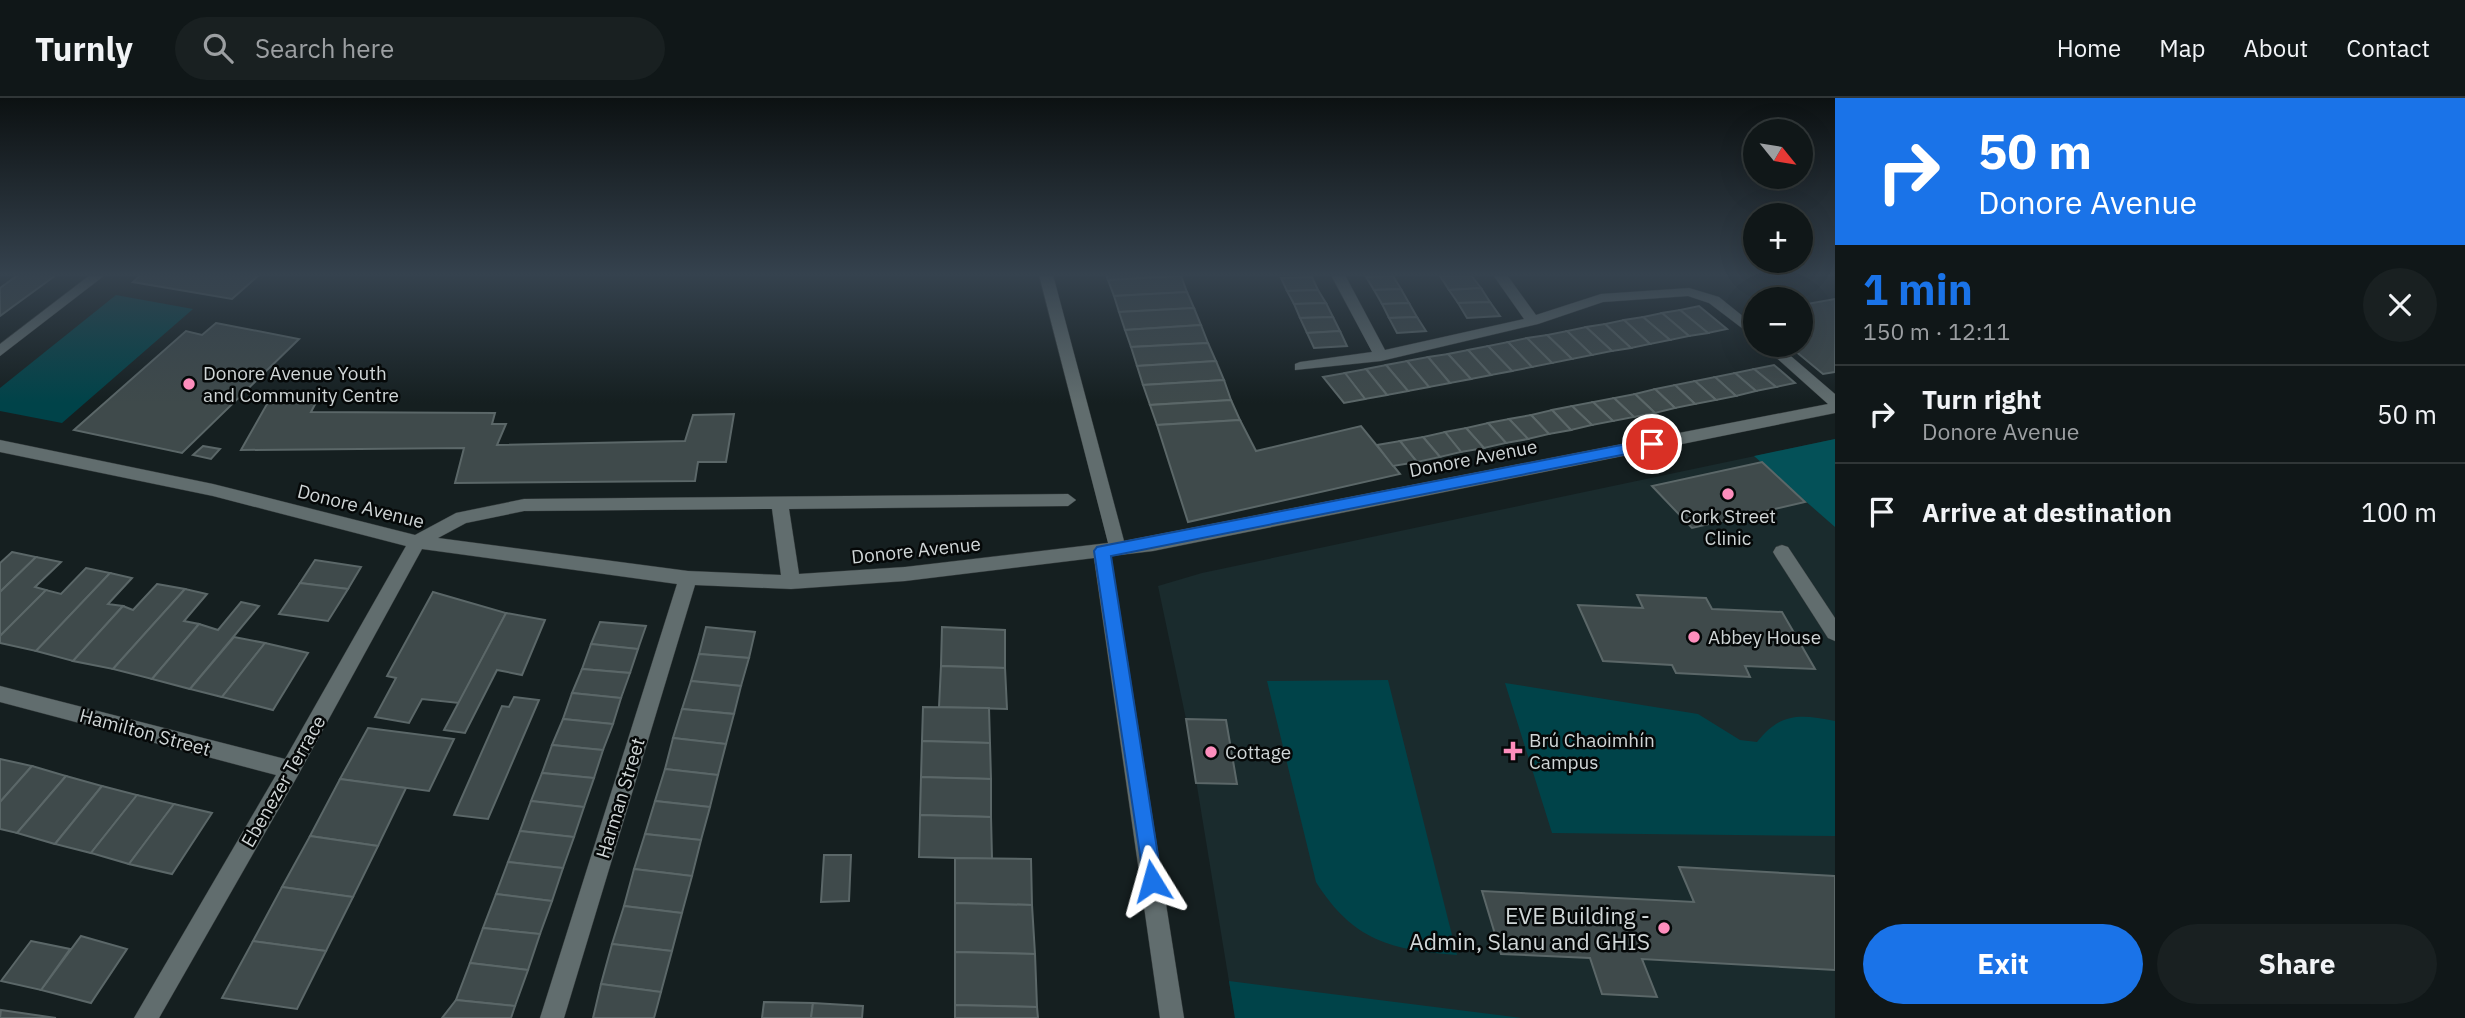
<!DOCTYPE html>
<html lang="en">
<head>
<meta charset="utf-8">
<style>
  :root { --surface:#101718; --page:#192021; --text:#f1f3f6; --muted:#9c9fa2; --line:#303637; --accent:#1a73e8 }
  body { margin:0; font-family:"IBM Plex Sans",sans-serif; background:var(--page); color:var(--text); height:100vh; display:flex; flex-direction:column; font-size:26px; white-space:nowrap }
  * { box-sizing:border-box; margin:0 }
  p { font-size:23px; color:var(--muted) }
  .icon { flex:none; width:38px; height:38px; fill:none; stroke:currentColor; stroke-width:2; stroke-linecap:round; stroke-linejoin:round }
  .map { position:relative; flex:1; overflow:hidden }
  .panel { display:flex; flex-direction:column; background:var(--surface); width:630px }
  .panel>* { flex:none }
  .banner { background:#1a73e8; color:#fff; overflow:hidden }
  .needle { width:46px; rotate:120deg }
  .buttons { position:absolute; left:1743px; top:21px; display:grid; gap:14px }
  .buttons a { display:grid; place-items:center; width:70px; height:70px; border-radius:50%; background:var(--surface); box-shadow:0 7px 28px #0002,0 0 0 2px var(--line); font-size:35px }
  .pin { position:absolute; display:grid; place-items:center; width:60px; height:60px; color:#fff; margin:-30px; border:4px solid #fff; border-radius:50%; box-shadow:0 2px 7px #0007 }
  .me { position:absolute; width:77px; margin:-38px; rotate:352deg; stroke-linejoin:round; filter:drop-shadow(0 0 5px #0008) }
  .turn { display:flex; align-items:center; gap:24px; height:147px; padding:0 28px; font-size:32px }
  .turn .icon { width:91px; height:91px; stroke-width:2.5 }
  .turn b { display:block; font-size:49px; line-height:60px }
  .round { display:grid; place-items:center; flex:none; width:74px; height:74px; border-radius:37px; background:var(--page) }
  .headline { display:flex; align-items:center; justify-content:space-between; height:119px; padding:0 28px }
  h1 { font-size:42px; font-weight:700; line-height:52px; color:var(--accent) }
  .primary-button { display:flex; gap:14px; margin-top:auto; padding:14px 28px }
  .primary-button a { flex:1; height:80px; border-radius:42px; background:var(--accent); color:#fff; font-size:28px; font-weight:700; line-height:80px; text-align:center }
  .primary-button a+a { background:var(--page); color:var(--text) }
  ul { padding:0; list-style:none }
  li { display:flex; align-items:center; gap:21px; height:98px; padding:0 28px; border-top:2px solid var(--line) }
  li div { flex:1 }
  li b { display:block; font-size:26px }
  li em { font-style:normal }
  header { display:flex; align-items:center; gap:42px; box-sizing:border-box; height:98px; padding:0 35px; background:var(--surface); border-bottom:2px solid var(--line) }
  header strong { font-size:33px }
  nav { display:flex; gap:38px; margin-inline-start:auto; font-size:24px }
  .search { width:490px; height:63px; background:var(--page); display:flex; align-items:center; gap:18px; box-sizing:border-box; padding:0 24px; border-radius:38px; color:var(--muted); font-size:26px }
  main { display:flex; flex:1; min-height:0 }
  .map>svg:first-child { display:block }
  .built { fill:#1a2b2d }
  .green { fill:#004349 }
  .forest { fill:#045158 }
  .building { fill:#3f4a4b; stroke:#5b6768; stroke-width:2 }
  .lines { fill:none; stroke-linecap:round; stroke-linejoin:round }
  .minor-casing { stroke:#333a3b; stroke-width:1 }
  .minor { fill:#616d6e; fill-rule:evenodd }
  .route { fill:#1a73e8; stroke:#114b97; stroke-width:2 }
  .poi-dot { fill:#fe8ebd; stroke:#050808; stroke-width:2.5 }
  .labels { text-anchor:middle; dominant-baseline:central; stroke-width:5; stroke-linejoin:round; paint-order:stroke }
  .poi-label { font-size:19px; fill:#d0d6d7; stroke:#050808; text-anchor:start }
  .street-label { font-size:19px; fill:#d0d6d7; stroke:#050808 }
  .near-poi-label { font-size:23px; fill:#d0d6d7; stroke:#050808; text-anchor:end }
</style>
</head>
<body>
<header>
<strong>Turnly</strong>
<div class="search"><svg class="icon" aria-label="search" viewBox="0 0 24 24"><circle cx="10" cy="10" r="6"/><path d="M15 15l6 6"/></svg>Search here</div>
<nav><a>Home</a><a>Map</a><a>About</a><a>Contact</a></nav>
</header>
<main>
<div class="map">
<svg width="1835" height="920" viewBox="0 0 1835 920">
  <rect width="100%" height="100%" fill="#151f20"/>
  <path class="built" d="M1835 341V920H1235L1186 621 1158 488 1202 475Z"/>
  <g class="green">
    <path d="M116 197 193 211 62 325 0 313V290Z"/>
    <path d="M1388 582 1457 857C1391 852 1353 843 1316 784L1267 583Z"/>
    <path d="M1505 585 1698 616 1740 642 1757 644C1781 614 1800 616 1835 623V738L1552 735Z"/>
    <path d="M1229 883 1522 920H1235Z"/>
  </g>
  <path class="forest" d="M1835 341V429L1754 358Z"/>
  <g class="building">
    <path d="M18 177H56L0 218V190Z"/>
    <path d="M141 177H259L232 201 133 184Z"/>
    <path d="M1106 177H1180L1181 178 1108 182Z"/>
    <path d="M1471 177 1481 190 1449 192 1440 178Z"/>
    <path d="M1181 178 1187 194 1114 198 1108 182Z"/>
    <path d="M1393 178 1401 191 1374 192 1366 179Z"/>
    <path d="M1312 179 1318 192 1287 193 1281 180Z"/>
    <path d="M1481 190 1490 204 1458 205 1449 192Z"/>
    <path d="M1401 191 1409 205 1382 206 1374 192Z"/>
    <path d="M1318 192 1326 205 1294 206 1287 193Z"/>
    <path d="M1187 194 1194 210 1119 214 1114 198Z"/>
    <path d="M1835 201V274L1823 276 1788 247H1801V207Z"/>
    <path d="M1490 204 1500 218 1467 220 1458 205Z"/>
    <path d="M1326 205 1333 219 1300 220 1294 206Z"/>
    <path d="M1409 205 1417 219 1389 220 1382 206Z"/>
    <path d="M1699 208 1727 231 1708 235 1680 212Z"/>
    <path d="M1194 210 1201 227 1125 232 1119 214Z"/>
    <path d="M1680 212 1708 235 1689 238 1662 215Z"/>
    <path d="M1662 215 1689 238 1670 242 1643 219Z"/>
    <path d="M1333 219 1340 233 1307 235 1300 220Z"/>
    <path d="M1417 219 1426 233 1397 235 1389 220Z"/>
    <path d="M1643 219 1670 242 1650 246 1624 222Z"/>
    <path d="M1624 222 1650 246 1631 250 1605 226Z"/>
    <path d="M216 225 299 241 182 355 74 332 186 233 202 237Z"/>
    <path d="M1605 226 1631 250 1612 253 1586 229Z"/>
    <path d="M1201 227 1208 245 1131 249 1125 232Z"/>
    <path d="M1586 229 1612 253 1592 257 1567 233Z"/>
    <path d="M1340 233 1347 248 1314 250 1307 235Z"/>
    <path d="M1567 233 1592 257 1572 261 1547 237Z"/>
    <path d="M1547 237 1572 261 1552 265 1527 240Z"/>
    <path d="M1527 240 1552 265 1532 269 1508 244Z"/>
    <path d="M1508 244 1532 269 1512 273 1488 248Z"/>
    <path d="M1208 245 1216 263 1137 268 1131 249Z"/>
    <path d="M1488 248 1512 273 1491 277 1468 252Z"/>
    <path d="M1468 252 1491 277 1471 281 1448 256Z"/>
    <path d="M1448 256 1471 281 1450 285 1428 259Z"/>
    <path d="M1428 259 1450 285 1429 289 1407 263Z"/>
    <path d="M1216 263 1224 282 1143 287 1137 268Z"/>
    <path d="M1407 263 1429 289 1408 293 1386 267Z"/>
    <path d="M1386 267 1408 293 1387 297 1366 271Z"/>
    <path d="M1774 267 1795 285 1776 289 1754 271Z"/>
    <path d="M1366 271 1387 297 1365 301 1345 275Z"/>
    <path d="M1754 271 1776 289 1756 293 1735 275Z"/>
    <path d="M1345 275 1365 301 1344 305 1323 279Z"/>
    <path d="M1735 275 1756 293 1736 298 1715 279Z"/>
    <path d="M1715 279 1736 298 1716 302 1695 283Z"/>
    <path d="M1224 282 1231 302 1150 307 1143 287Z"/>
    <path d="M1695 283 1716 302 1695 306 1675 287Z"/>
    <path d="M1675 287 1695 306 1675 310 1655 291Z"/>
    <path d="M1655 291 1675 310 1655 315 1635 296Z"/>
    <path d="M1635 296 1655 315 1634 319 1614 300Z"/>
    <path d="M271 299H319L311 314 495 315 492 326H506L497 347 685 343 693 317 734 316 726 364H698L695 383 455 385 464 350 241 352Z"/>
    <path d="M1614 300 1634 319 1613 323 1593 304Z"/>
    <path d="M1231 302 1240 322 1157 327 1150 307Z"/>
    <path d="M1593 304 1613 323 1592 327 1572 308Z"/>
    <path d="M1572 308 1592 327 1571 332 1552 312Z"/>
    <path d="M1552 312 1571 332 1549 336 1531 317Z"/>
    <path d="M1531 317 1549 336 1528 341 1509 321Z"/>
    <path d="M1509 321 1528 341 1506 345 1488 325Z"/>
    <path d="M1240 322 1256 353 1361 328 1400 376 1188 424 1157 327Z"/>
    <path d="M1488 325 1506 345 1484 350 1466 330Z"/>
    <path d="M1466 330 1484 350 1461 354 1445 334Z"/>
    <path d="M1445 334 1461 354 1440 359 1423 339Z"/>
    <path d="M1423 339 1440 359 1417 364 1400 343Z"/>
    <path d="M1400 343 1417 364 1393 368 1377 347Z"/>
    <path d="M203 348 220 351 211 361 193 357Z"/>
    <path d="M1762 364 1805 404 1692 430 1652 388Z"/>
    <path d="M12 454 36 459 0 494V465Z"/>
    <path d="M36 459 61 464 35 489 46 492 0 538V494Z"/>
    <path d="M315 462 361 469 348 491 300 485Z"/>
    <path d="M86 470 110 475 36 553 0 545V538L46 492 61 496Z"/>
    <path d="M110 475 132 480 108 506 123 508 73 563 36 553Z"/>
    <path d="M300 485 348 491 328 523 279 516Z"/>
    <path d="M157 486 185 491 113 571 73 563 123 508 133 512Z"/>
    <path d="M185 491 207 496 184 523 199 526 152 581 113 571Z"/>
    <path d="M433 494 506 515 459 605 422 601 409 625 375 619 396 580 387 578Z"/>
    <path d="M1637 497 1706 500 1712 511 1782 514 1815 571 1745 568 1750 579 1676 575 1672 567 1603 563 1578 507 1643 510Z"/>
    <path d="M241 504 259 508 190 591 152 581 199 526 218 532Z"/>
    <path d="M506 515 545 522 522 577 497 572 465 635 444 632Z"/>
    <path d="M600 524 646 528 638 551 591 546Z"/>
    <path d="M706 529 755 534 749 560 699 556Z"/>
    <path d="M942 529 1005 532V570L941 568Z"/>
    <path d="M234 539 265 545 222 599 190 591Z"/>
    <path d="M265 545 308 555 273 612 222 599Z"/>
    <path d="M591 546 638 551 630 575 582 571Z"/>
    <path d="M699 556 749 560 741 588 691 583Z"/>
    <path d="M941 568 1005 570 1007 611 939 609Z"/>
    <path d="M582 571 630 575 621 600 572 595Z"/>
    <path d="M691 583 741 588 734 616 682 611Z"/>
    <path d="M572 595 621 600 613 626 563 621Z"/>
    <path d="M514 599 539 602 488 721 454 717 502 608 509 609Z"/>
    <path d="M923 609 989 610 990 645 922 643Z"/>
    <path d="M682 611 734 616 726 646 673 640Z"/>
    <path d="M563 621 613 626 603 652 552 647Z"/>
    <path d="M1186 621 1226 622 1237 686 1196 685Z"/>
    <path d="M368 630 454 641 429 693 340 681Z"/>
    <path d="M673 640 726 646 718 677 665 671Z"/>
    <path d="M922 643 990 645 991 681 921 679Z"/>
    <path d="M552 647 603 652 594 680 542 675Z"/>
    <path d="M0 661 32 668 0 704Z"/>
    <path d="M32 668 66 678 17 735 0 731V704Z"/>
    <path d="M665 671 718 677 710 709 655 703Z"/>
    <path d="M542 675 594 680 584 709 531 703Z"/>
    <path d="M66 678 102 688 55 746 17 735Z"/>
    <path d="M921 679 991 681V719L920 717Z"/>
    <path d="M340 681 406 690 378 748 310 738Z"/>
    <path d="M102 688 137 697 91 755 55 746Z"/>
    <path d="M137 697 174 706 129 766 91 755Z"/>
    <path d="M531 703 584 709 574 739 520 733Z"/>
    <path d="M655 703 710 709 701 742 645 736Z"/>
    <path d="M174 706 212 715 172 776 129 766Z"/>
    <path d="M920 717 991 719 992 761 919 759Z"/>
    <path d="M520 733 574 739 563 770 508 764Z"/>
    <path d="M645 736 701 742 692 778 634 771Z"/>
    <path d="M310 738 378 748 353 799 282 789Z"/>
    <path d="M824 757H851L849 803 821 804Z"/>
    <path d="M955 760 1031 761 1032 807 955 805Z"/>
    <path d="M508 764 563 770 552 803 496 796Z"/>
    <path d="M1679 769 1835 778V872L1642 861 1657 899 1602 896 1590 860 1501 856 1482 793 1694 804Z"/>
    <path d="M634 771 692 778 682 815 624 808Z"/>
    <path d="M282 789 353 799 326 853 253 843Z"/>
    <path d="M496 796 552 803 540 836 483 830Z"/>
    <path d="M955 805 1032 807 1035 856 955 854Z"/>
    <path d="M624 808 682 815 672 853 612 846Z"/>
    <path d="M483 830 540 836 528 872 470 865Z"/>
    <path d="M81 838 127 851 91 905 41 892Z"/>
    <path d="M31 843 70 851 41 892 1 883Z"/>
    <path d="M253 843 326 853 297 911 222 900Z"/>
    <path d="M612 846 672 853 661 894 601 886Z"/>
    <path d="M955 854 1035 856 1037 909 955 907Z"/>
    <path d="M470 865 528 872 515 908 456 902Z"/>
    <path d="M601 886 661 894 654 920H593Z"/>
    <path d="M456 902 515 908 511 920H442Z"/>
    <path d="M764 904 813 905 811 920H762Z"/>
    <path d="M813 905 863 908 862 920H811Z"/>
    <path d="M955 907 1037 909 1038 920H955Z"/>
    <path d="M1 912 56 920H0Z"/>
  </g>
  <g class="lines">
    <defs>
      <g id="minor">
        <path d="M90 177H105L0 258V246Z"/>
        <path d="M1039 177H1053L1124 443 1828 306 1762 247H1778L1835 296V315L1153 453 1111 458 1184 920H1160L1094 460 905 483 791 491 695 487 564 920H540L677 486 422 451 297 679 159 920H134L276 677 0 604V588L285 661 406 448 213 398 0 354V342L213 386 415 437 456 415 524 401 1068 396 1076 402 1068 408 789 411 799 476 905 469 1108 445ZM772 411 781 477 688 473 438 440 466 425 524 413Z"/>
        <path d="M1331 177H1345L1385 252 1524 221 1493 177H1507L1536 217 1601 196 1689 190 1719 199 1755 228V240L1709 205 1688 198 1603 204 1538 226 1381 263 1295 272V266L1300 264 1372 254Z"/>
        <path d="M1782 447 1788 449 1835 520V543L1828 540 1776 459 1773 454 1776 449Z"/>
      </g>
    </defs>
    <use href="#minor" class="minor-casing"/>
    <use href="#minor" class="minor"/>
  </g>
  <linearGradient id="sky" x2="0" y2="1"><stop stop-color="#0c1112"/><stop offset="0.58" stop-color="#35424e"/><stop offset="1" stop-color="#35424e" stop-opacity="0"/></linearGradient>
  <rect width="1835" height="305" fill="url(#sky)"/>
  <path class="route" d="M1652 341 1659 346 1657 350 1111 458 1162 783 1159 790 1152 792 1145 790 1094 453 1097 449Z"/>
  <g class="poi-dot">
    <circle cx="189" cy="286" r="7"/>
    <circle cx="1728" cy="396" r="7"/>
    <circle cx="1694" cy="539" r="7"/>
    <path d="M1509.5 642.5h7v7h7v7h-7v7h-7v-7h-7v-7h7z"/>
    <circle cx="1211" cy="654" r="7"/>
    <circle cx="1664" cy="830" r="7"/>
  </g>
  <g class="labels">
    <g class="poi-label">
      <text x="203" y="275">Donore Avenue Youth<tspan x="203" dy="22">and Community Centre</tspan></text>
      <text x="1728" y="418" text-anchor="middle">Cork Street<tspan x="1728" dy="22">Clinic</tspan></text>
      <text x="1708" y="539">Abbey House</text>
      <text x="1529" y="642">Brú Chaoimhín<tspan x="1529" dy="22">Campus</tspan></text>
      <text x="1225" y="654">Cottage</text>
    </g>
    <g class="street-label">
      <text transform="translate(1473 360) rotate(-11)">Donore Avenue</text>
      <text transform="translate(361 408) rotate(14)">Donore Avenue</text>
      <text transform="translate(916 452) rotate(-6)">Donore Avenue</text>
      <text transform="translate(145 634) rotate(15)">Hamilton Street</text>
      <text transform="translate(283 683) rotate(-60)">Ebenezer Terrace</text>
      <text transform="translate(620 700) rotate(-73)">Harman Street</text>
    </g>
    <g class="near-poi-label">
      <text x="1650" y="817">EVE Building -<tspan x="1650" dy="26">Admin, Slanu and GHIS</tspan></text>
    </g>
  </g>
</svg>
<div class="buttons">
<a><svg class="needle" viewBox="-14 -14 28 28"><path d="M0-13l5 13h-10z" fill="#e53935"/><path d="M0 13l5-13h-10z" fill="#9c9fa2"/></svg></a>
<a>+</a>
<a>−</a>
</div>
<div class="pin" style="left:1652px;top:346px;background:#d93025"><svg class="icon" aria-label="arrive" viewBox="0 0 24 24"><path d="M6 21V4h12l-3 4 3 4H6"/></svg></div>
<svg class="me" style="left:1152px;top:783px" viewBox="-20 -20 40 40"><path d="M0-17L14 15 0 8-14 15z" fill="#1a73e8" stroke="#fff" stroke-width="4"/></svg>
</div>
<section class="panel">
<div class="banner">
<div class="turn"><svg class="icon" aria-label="right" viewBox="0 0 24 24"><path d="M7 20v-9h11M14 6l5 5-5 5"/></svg><div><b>50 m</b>Donore Avenue</div></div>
</div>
<div class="headline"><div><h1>1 min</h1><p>150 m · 12:11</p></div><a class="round"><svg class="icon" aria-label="close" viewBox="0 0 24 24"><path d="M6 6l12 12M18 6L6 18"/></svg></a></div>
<ul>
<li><svg class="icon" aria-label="right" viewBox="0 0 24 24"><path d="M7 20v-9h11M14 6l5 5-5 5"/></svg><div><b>Turn right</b><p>Donore Avenue</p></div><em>50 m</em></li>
<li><svg class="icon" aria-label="arrive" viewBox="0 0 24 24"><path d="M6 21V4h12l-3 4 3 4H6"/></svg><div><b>Arrive at destination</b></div><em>100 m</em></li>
</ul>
<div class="primary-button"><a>Exit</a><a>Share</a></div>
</section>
</main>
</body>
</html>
